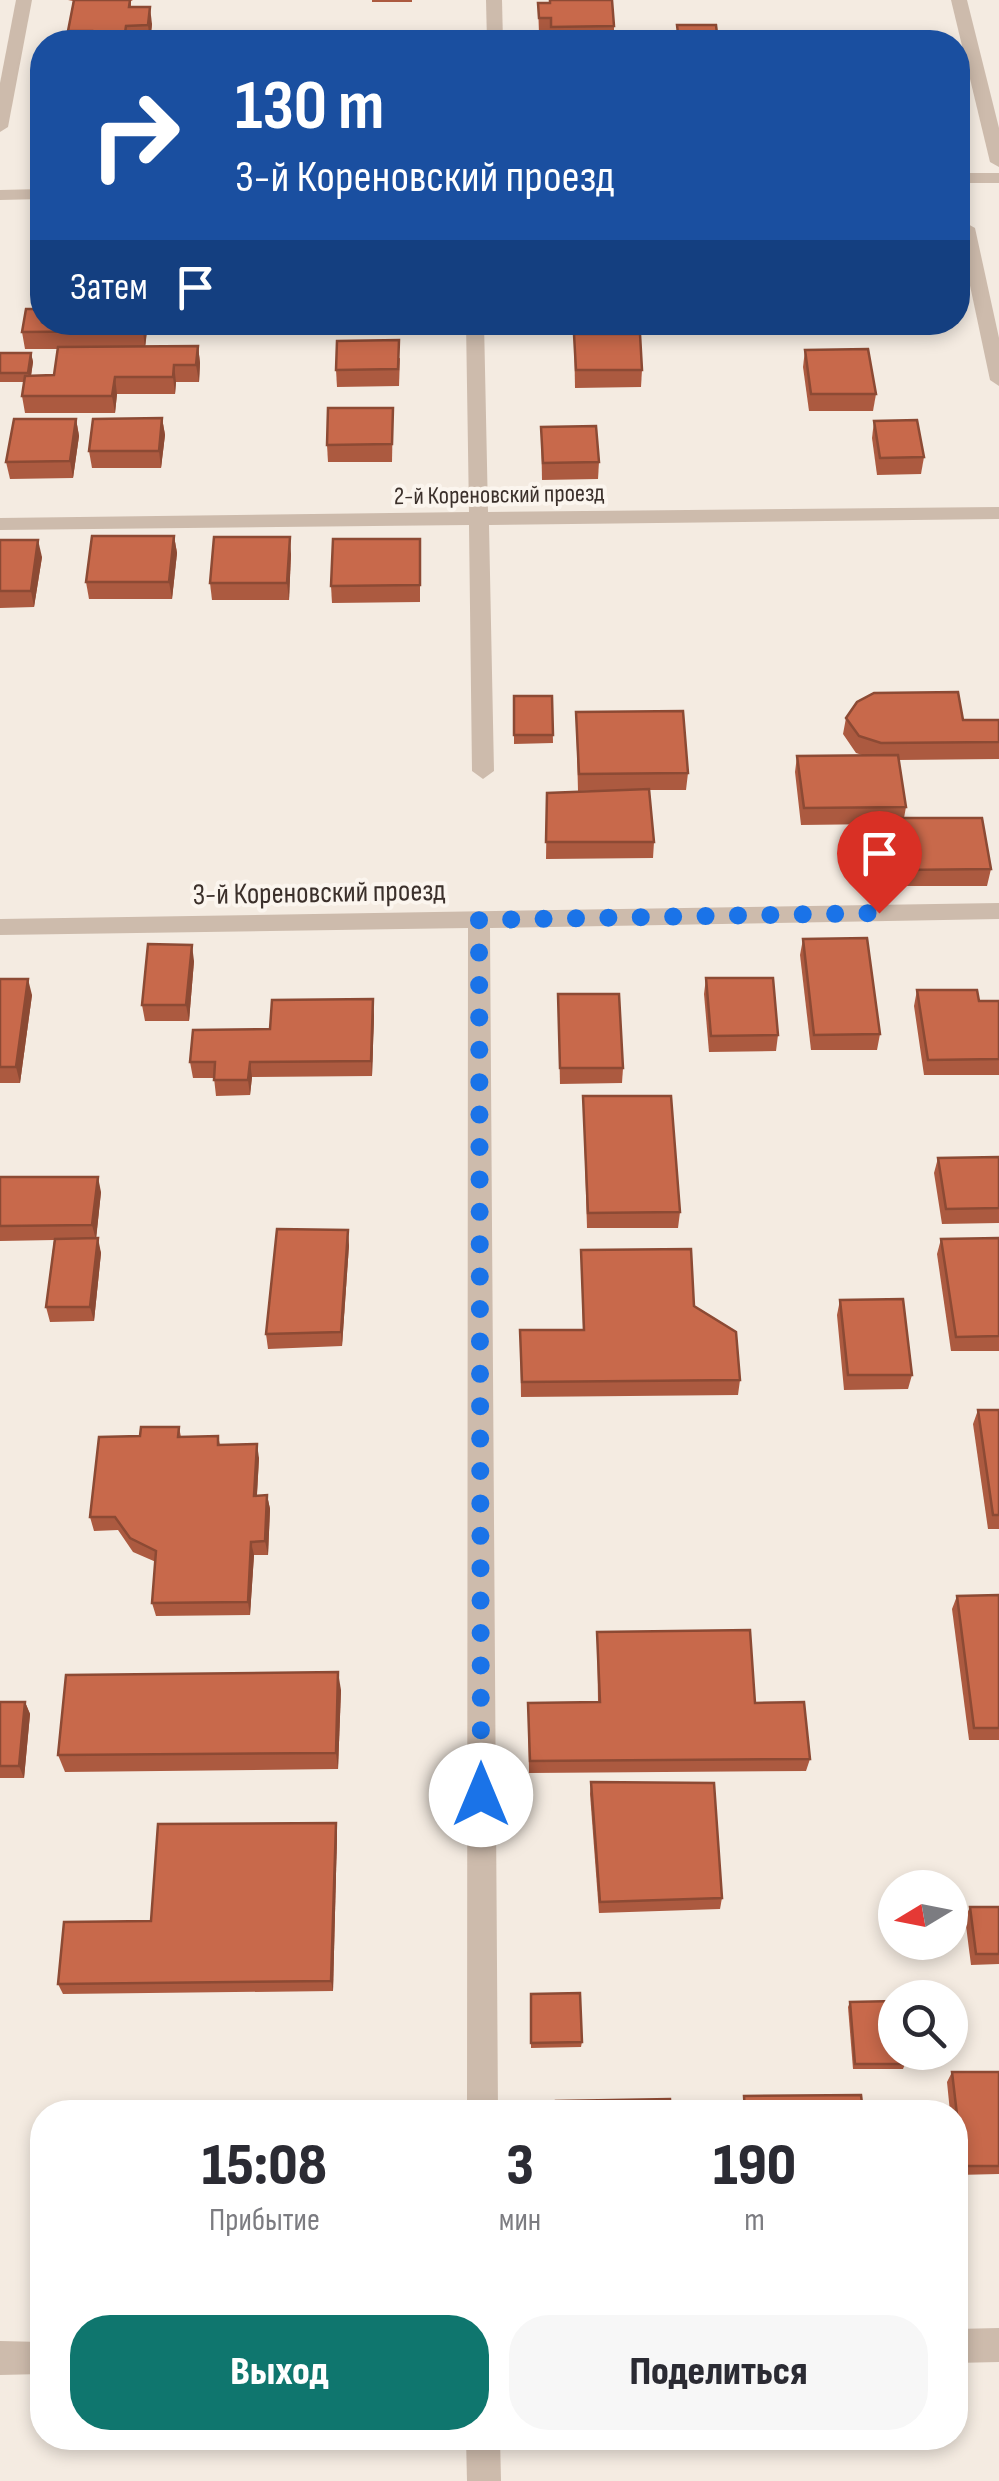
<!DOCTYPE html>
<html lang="ru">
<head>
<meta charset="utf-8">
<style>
  :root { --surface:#fff; --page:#f7f7f7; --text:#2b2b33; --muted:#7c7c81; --accent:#0f766e }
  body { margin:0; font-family:"Sofia Sans Condensed",sans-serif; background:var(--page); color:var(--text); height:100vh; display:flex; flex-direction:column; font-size:38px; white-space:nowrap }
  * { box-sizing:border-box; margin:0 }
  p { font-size:32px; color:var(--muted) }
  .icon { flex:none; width:55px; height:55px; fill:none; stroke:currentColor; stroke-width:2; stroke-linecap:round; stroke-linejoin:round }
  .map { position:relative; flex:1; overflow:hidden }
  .side { position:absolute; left:30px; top:2100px; width:938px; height:350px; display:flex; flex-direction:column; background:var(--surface); border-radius:40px; box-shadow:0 5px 15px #0003 }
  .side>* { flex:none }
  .hud { position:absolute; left:30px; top:30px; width:940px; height:305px; border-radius:40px; box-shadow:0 5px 15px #0003; background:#1a4fa0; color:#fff; overflow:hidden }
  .needle { width:65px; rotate:260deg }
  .fabs { position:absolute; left:878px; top:1870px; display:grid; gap:20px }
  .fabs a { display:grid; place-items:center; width:90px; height:90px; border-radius:50%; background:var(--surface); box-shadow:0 5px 15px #0003; font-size:50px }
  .pin { position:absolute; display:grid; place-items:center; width:85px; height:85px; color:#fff; margin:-102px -42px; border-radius:50% 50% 50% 0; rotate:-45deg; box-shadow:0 0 10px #0007 }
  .pin .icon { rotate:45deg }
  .me { position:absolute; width:110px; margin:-55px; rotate:0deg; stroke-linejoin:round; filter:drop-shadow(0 0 8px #0008) }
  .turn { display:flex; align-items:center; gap:35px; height:210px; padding:0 40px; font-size:45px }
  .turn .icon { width:130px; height:130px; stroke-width:2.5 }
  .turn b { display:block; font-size:70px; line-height:85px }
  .then { display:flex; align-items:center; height:95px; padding:0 40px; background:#0003; gap:20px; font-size:38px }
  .eta { display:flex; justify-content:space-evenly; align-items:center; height:170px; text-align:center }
  .eta b { font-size:60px; font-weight:800; line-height:70px }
  .cta { display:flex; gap:20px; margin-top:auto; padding:20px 40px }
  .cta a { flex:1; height:115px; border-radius:40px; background:var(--accent); color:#fff; font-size:40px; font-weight:800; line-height:115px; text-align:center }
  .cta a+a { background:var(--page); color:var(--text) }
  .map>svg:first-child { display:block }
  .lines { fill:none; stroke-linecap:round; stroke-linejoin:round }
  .minor { fill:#cdbbac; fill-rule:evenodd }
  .wall { fill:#ac5a40 }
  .shaded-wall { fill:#8c4a34 }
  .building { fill:#c8694b; stroke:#8c4a34; stroke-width:2.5 }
  .route { stroke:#1a73e8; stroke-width:18; stroke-dasharray:0 32.4 }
  .labels { text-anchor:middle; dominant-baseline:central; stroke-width:8; stroke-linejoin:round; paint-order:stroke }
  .far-street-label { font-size:25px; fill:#3b302b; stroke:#fbf5ee }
  .street-label { font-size:30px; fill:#3b302b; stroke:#fbf5ee }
</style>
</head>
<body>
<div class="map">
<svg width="999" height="2481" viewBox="0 0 999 2481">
  <rect width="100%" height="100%" fill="#f4ebe1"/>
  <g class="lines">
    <g class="minor">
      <path d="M16 0H32L8 127 0 132V83Z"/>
      <path d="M486 0H502L503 42H487Z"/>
      <path d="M951 0H967L999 128V167L990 162Z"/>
      <rect x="958" y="173" width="41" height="10"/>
      <path d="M42 189V199L0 200V190Z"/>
      <path d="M966 223 975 228 999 338V386L990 380 958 229Z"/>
      <path d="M466 322H484L488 512 999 507V519L489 525 494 771 483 779 472 771 469 525 0 530V518L469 512Z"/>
      <path d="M999 903V919L490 928 498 2112H467L468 928 0 935V919Z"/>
      <path d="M999 2328V2362L955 2363V2329Z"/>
      <path d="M0 2341 42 2342V2374L0 2375Z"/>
      <path d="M466 2438H500L501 2481H467Z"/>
    </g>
  </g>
  <g class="wall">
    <path d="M68 0H133L131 1V7L152 24 150 42H70L68 31 73 1Z"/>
    <rect x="372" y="0" width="40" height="2"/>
    <path d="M538 3 614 26V42H551L550 34H539Z"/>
    <path d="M42 220V256H39L36 239Z"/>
    <path d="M148 322 145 346H198L200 363 199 382H176L175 394H117L115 413H25L22 396 24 382H0V353H31L33 362 31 376 54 375 58 349H25L22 332Z"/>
    <path d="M845 322H899L898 333 846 334Z"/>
    <path d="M574 334 642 370 641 387 575 388Z"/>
    <path d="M805 350 876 394 873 411H809L803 367Z"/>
    <path d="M400 358 399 386 337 387 336 370Z"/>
    <path d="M393 408 392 462H328L327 445Z"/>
    <path d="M162 418 165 435 161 468H92L89 451Z"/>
    <path d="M76 419 79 436 73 478 10 479 6 462Z"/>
    <path d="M874 421 924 457 921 474 877 475 872 438Z"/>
    <path d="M541 427 599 462 598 479 542 480Z"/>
    <path d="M174 536 177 553 172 599H89L86 582Z"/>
    <path d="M420 539V602L332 603 331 586Z"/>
    <path d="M0 540 42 557 34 607 0 608Z"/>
    <path d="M291 554 289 600H212L210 583Z"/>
    <path d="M514 696H552L553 743 514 744Z"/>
    <path d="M576 712 688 773 686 790H649L654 842 653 858 546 859 547 793 618 790 578 791Z"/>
    <path d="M846 718 999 720V759L898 760 906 807 904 818 991 869 987 886H897L872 879 860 858 863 842 881 824 801 825 795 772 797 756 862 755 856 753 843 734Z"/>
    <path d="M803 939 880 1034 877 1050H811L800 955Z"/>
    <path d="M194 961 189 1021H145L142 1005Z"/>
    <path d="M706 978 778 1035 776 1051 709 1052 704 994Z"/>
    <path d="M0 979 32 995 20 1083H0Z"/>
    <path d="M917 990 979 1001H999V1075H924L914 1006Z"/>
    <path d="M558 994 623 1068 622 1083 560 1084Z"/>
    <path d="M374 1015 372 1076 252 1077 250 1095 216 1096 214 1078H193L190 1062 270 1029Z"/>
    <path d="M583 1096 680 1212 678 1228H587Z"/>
    <path d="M999 1157V1223L942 1224 934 1173 938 1158Z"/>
    <path d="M0 1177 101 1192 96 1238 101 1253 94 1321 50 1322 46 1307 54 1240 0 1241Z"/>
    <path d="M999 1238V1351H951L937 1254 941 1239Z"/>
    <path d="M349 1245 342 1346 268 1349 266 1334Z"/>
    <path d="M581 1250 694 1306 740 1380 738 1395 521 1397 520 1330H583Z"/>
    <path d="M840 1300 912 1375 908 1389 844 1390 837 1315Z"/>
    <path d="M978 1410H999V1529H988L973 1424Z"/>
    <path d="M179 1427 181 1437 218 1436 220 1445 259 1458 257 1495H267L270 1509 268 1555H254L250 1615 156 1616 152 1603 156 1562 133 1552 118 1530 94 1531 90 1517 140 1436Z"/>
    <path d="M999 1595V1740H969L952 1609 957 1596Z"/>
    <path d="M597 1632 755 1703 810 1759 806 1771 529 1773 528 1715 598 1702Z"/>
    <path d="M341 1690 338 1769 65 1772 58 1755Z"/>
    <path d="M0 1702H25L30 1714 24 1778H0Z"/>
    <path d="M591 1782 722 1898 720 1909 599 1913 590 1794Z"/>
    <path d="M336 1823 337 1835 333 1991 63 1994 58 1984 151 1921Z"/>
    <path d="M970 1907H999V1964L971 1965 965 1918Z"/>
    <path d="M531 1994 582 2042 581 2047 531 2048Z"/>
    <path d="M850 2002 905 2064 903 2069H853L848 2007Z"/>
    <path d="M952 2072H999V2174L957 2175 955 2153V2112H950L947 2082Z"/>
  </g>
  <g class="shaded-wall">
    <path d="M150 7 152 24 150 42 148 25Z"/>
    <path d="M144 322H148L145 349 143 331Z"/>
    <path d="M198 346 200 363 199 382 196 365Z"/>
    <path d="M31 353 33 362 30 382 28 373Z"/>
    <path d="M174 365 176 382 175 394 173 377Z"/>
    <path d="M115 377 117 394 115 413 112 396Z"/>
    <path d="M162 418 165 435 161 468 159 451Z"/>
    <path d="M76 419 79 436 73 478 70 461Z"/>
    <path d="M174 536 177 553 172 599 169 582Z"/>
    <path d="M290 537 291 554 289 600 287 583Z"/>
    <path d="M38 540 42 557 34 607 31 591Z"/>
    <path d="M192 945 194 961 189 1021 186 1005Z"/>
    <path d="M28 979 32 995 20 1083 16 1067Z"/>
    <path d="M373 999 374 1015 372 1076 371 1061Z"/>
    <path d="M250 1062 252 1077 250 1095 248 1080Z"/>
    <path d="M98 1177 101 1192 96 1240 92 1225Z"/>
    <path d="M348 1230 349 1245 342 1346 341 1332Z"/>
    <path d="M98 1238 101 1253 94 1321 90 1307Z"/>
    <path d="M257 1444 259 1458 256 1509 254 1496Z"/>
    <path d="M267 1495 270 1509 268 1555 265 1541Z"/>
    <path d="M251 1542 254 1555 250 1615 248 1602Z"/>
    <path d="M338 1672 341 1690 338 1769 336 1753Z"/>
    <path d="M25 1702 30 1714 24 1778 19 1766Z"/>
    <path d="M336 1823 337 1835 333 1991 331 1981Z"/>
  </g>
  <g class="building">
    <path d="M74 0H130L129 7H150L148 25 126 26 124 40H91L92 31H68Z"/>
    <path d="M550 0H612L614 26 551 27V18H539L538 3H550Z"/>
    <path d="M677 25H716L718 42H679Z"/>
    <path d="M40 220H42V239H36Z"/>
    <path d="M26 309H42V322H144L143 331 22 332Z"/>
    <path d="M574 334H640L642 370H576Z"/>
    <path d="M399 340 398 369 336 370 337 341Z"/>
    <path d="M198 346 196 365H174L173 377H115L112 396H22L25 376 54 375 58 347Z"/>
    <path d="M868 349 876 394H811L805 350Z"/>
    <path d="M0 353H31L28 373H0Z"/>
    <path d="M328 408H393L392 444 327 445Z"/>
    <path d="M162 418 159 451H89L93 419Z"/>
    <path d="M14 419H76L70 461 6 462Z"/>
    <path d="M917 420 924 457 880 458 874 421Z"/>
    <path d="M596 426 599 462 543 463 541 427Z"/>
    <path d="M92 536H174L169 582H86Z"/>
    <path d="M214 537H290L287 583H210Z"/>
    <path d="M333 539H420V585L331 586Z"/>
    <path d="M0 540H38L31 591H0Z"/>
    <path d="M958 692 963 720H999V742L881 743 859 736 846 718 857 702 874 693Z"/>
    <path d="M514 696H552L553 735H514Z"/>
    <path d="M683 711 688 773 579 774 576 712Z"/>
    <path d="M898 755 906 807 804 808 797 756Z"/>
    <path d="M649 789 654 842H546L547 793Z"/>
    <path d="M892 818H982L991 869 900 870 875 862 863 842 874 827Z"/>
    <path d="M867 938 880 1034 814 1035 803 939Z"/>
    <path d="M148 944 192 945 186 1005H142Z"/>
    <path d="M706 978H773L778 1035 711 1036Z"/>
    <path d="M0 979H28L16 1067H0Z"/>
    <path d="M917 990H977L979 1001H999V1059L928 1060Z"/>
    <path d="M558 994H619L623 1068H560Z"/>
    <path d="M373 999 371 1061 250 1062 248 1080H214L215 1062H190L193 1030 270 1029 272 1000Z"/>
    <path d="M583 1096H671L680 1212 588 1213Z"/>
    <path d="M999 1157V1208L946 1209 938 1158Z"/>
    <path d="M0 1177H98L92 1225 0 1226Z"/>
    <path d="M277 1229 348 1230 341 1332 266 1334Z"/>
    <path d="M98 1238 90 1307H46L55 1239Z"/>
    <path d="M999 1238V1336L956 1337 941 1239Z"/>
    <path d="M691 1249 694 1306 736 1332 740 1380 522 1382 520 1330H584L581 1250Z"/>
    <path d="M903 1299 912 1375H848L840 1300Z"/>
    <path d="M978 1410H999V1515H993Z"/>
    <path d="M141 1427H179L178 1437 218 1436V1445L257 1444 254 1496 267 1495 265 1541 251 1542 248 1602 152 1603 156 1551 130 1538 115 1517H90L99 1437 140 1436Z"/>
    <path d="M999 1595V1728H974L957 1596Z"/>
    <path d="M750 1630 755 1703 804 1702 810 1759 530 1761 528 1703 600 1702 597 1632Z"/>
    <path d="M338 1672 336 1753 58 1755 66 1675Z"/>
    <path d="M0 1702H25L19 1766H0Z"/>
    <path d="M591 1782 714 1783 722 1898 600 1902Z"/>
    <path d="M336 1823 331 1981 58 1984 64 1922 151 1921 158 1824Z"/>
    <path d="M970 1907H999V1954H976Z"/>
    <path d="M580 1993 582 2042 531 2043V1994Z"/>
    <path d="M895 2001V2052H904L905 2064H855L850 2002Z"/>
    <path d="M952 2072H999V2166H963Z"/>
    <path d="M861 2095 863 2112H745L744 2096Z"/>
    <path d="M670 2099 671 2112H556V2101Z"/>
  </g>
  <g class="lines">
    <path class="route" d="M481 1795 479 920 879 913"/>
  </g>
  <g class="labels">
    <g class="far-street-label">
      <text transform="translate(499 495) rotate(-1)">2-й Кореновский проезд</text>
    </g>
    <g class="street-label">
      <text transform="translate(319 893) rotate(-1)">3-й Кореновский проезд</text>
    </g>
  </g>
</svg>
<div class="fabs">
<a><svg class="needle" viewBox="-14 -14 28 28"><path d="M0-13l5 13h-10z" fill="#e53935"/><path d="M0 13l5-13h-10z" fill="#7c7c81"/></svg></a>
<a><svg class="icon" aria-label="search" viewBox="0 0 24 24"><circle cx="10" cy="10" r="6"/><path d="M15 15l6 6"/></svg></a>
</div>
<div class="pin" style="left:879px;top:913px;background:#d93025"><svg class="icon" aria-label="arrive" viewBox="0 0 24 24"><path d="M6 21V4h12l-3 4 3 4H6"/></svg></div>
<svg class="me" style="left:481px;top:1795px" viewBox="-20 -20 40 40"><circle r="19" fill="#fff"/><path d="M0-13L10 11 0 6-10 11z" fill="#1a73e8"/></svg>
<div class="hud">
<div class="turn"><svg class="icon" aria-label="right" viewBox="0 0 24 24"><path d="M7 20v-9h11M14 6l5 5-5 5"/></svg><div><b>130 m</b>3-й Кореновский проезд</div></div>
<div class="then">Затем<svg class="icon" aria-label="arrive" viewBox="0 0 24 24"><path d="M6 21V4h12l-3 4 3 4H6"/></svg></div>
</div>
<section class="side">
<div class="eta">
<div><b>15:08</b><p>Прибытие</p></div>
<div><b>3</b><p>мин</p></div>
<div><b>190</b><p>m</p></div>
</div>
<div class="cta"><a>Выход</a><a>Поделиться</a></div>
</section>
</div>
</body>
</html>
